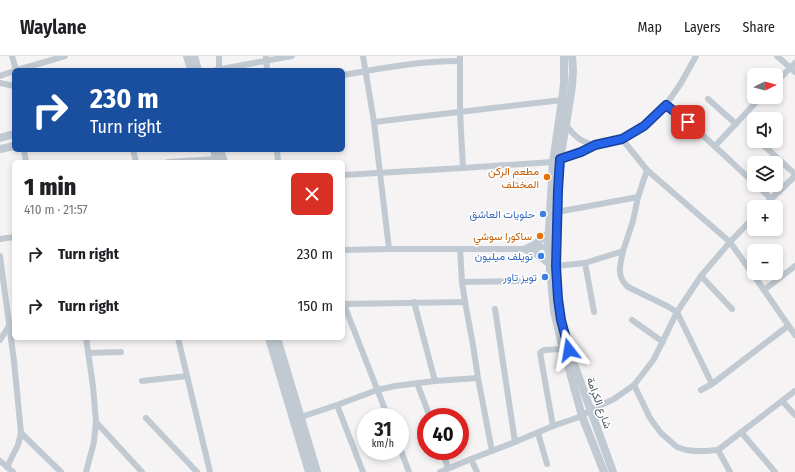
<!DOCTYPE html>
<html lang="en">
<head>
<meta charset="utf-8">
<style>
  :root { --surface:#fff; --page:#f2f2f2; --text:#202124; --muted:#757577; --line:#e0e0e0 }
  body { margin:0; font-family:"Fira Sans Condensed",Vazirmatn,sans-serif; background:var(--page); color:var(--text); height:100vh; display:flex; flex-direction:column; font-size:15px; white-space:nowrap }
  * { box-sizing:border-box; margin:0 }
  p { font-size:13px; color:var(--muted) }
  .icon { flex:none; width:22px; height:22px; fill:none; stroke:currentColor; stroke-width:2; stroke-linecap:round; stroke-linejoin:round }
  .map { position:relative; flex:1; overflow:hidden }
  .drawer { position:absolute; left:12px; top:104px; width:333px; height:180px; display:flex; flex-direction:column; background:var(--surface); border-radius:6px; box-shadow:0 2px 6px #0003 }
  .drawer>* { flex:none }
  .banner { position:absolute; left:12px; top:12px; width:333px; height:84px; border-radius:6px; box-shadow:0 2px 6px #0003; background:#1a4fa0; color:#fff; overflow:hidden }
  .needle { width:26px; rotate:84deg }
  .buttons { position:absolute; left:747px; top:12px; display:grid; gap:8px }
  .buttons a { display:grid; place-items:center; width:36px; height:36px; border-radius:6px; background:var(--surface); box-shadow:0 2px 6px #0003; font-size:20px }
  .speed { position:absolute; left:357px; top:352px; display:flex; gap:8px; font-size:20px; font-weight:700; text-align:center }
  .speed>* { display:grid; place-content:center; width:52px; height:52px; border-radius:50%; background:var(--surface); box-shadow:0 2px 6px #0003; line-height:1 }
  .speed small { font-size:10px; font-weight:400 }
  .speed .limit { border:6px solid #d22; background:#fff; color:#111 }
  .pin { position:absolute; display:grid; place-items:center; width:34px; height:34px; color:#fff; margin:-17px; border-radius:8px; box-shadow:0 2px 6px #0006 }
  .me { position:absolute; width:44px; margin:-22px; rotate:346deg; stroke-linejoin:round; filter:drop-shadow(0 0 3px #0008) }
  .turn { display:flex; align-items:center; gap:14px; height:84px; padding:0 12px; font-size:18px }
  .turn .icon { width:52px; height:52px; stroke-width:2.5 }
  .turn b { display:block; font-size:28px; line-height:34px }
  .round { display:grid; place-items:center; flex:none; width:42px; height:42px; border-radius:6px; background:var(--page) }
  .head { display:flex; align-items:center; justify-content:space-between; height:68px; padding:0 12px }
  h1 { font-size:24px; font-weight:800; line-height:30px }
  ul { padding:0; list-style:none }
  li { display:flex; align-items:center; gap:12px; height:52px; padding:0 12px }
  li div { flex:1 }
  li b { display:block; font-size:15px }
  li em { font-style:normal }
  header { display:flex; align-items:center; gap:24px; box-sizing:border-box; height:56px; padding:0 20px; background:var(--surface); border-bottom:1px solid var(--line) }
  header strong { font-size:19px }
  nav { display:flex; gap:22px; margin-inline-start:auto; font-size:14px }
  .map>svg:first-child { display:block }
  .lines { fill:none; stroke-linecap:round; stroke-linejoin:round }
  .minor { stroke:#c1cad2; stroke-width:6 }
  .tertiary { stroke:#c1cad2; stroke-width:8 }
  .route-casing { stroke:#184099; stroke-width:10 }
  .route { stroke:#2563eb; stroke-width:7 }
  .food-dot { fill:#e8710a; stroke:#fff; stroke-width:1.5 }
  .shop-dot { fill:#3f7fe0; stroke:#fff; stroke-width:1.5 }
  .labels { text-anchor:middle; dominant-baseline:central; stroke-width:3; stroke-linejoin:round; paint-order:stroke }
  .food-label { font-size:11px; fill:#c56008; stroke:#fff; text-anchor:end }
  .shop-label { font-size:11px; fill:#366cbe; stroke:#fff; text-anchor:end }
  .street-label { font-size:11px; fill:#4a5661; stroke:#fff }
</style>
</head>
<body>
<header>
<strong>Waylane</strong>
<nav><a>Map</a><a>Layers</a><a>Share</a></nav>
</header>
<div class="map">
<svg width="795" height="416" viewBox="0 0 795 416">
  <rect width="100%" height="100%" fill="#f5f3f3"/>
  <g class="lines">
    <g class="minor">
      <path d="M12 0 16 14"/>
      <path d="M266 0 267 14"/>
      <path d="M363 0 374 66 389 193"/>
      <path d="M460 0V56L463 112"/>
      <path d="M777 0 795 16"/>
      <path d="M17 14 65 0"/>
      <path d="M216 14 292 0"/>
      <path d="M219 14V0"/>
      <path d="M343 19C382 12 420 5 460 5"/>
      <path d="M0 20 14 15"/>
      <path d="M776 26 795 7"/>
      <path d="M0 27 14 30"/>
      <path d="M708 43 736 68"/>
      <path d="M666 49C697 72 725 100 754 127"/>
      <path d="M374 66 562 44"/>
      <path d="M566 69C575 81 581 86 595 89"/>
      <path d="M762 88 795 118"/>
      <path d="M715 90 761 41"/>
      <path d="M24 94 26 106"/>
      <path d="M133 94 136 106"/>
      <path d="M277 94 278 106"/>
      <path d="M168 106 216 103"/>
      <path d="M647 114 730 186 764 234 795 279"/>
      <path d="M343 119 463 112 553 106 595 89 622 83 644 70 666 49 681 27 696 0"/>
      <path d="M757 129 771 143"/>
      <path d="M763 151 795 120"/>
      <path d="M557 156 638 141"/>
      <path d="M0 183 14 181"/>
      <path d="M460 193 462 226 465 246 473 289 478 322 492 395"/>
      <path d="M343 194 389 193H526L551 190"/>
      <path d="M623 195C620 210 616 220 628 231L667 250 677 256 712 328"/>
      <path d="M0 200 14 305 21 377 18 389 7 411"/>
      <path d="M585 207 594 256"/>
      <path d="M556 210 585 207 623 195 633 165 638 141 647 114 622 83"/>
      <path d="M701 220 732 253"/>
      <path d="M462 226 518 225"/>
      <path d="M764 234 795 210"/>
      <path d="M343 246 388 361"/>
      <path d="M414 246 435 325"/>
      <path d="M344 248 465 246"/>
      <path d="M495 253 515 386"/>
      <path d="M632 264 663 286"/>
      <path d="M86 282 93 330 96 366 94 386 86 416"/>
      <path d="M178 282 210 416"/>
      <path d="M0 284 9 270"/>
      <path d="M88 297 121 296"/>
      <path d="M142 325 187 320"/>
      <path d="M417 327 430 361"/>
      <path d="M634 329 650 362 655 369 661 377 677 391 686 394 695 395H706L718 394 795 335"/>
      <path d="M701 334 712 328 788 270"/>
      <path d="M782 345 795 359"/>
      <path d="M337 349 363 416"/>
      <path d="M298 360 301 361 337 349 377 334 395 330 435 325 478 322"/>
      <path d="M146 362 197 416"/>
      <path d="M96 366 142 416"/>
      <path d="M553 370 540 297 544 294 563 293"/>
      <path d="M741 376 775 416"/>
      <path d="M21 377 61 416"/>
      <path d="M538 377 547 408"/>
      <path d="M400 392 409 416"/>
      <path d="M718 394 730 416"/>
      <path d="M442 395 448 412"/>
      <path d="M471 403 477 416"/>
      <path d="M0 405 13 416"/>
      <path d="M440 416 471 403 515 386 553 370 582 360 590 354 614 343 634 329 645 315 654 303 677 256 701 220 730 186 754 161"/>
    </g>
    <g class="tertiary">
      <path d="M187 0 191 14"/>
      <path d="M194 0 198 14"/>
      <path d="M572 0 573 14 572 30 566 69 560 103 558 134 556 189 558 243 561 264 569 294 613 416"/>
      <path d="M0 82 14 78"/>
      <path d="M0 93 14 90"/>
      <path d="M214 94 217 106"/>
      <path d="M220 94 224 106"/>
      <path d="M526 193 534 189 549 177"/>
      <path d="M526 193 537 198 549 207"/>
      <path d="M269 282 309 416"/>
      <path d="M277 282 317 416"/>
      <path d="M562 289 554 255 548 191 553 106 562 44 564 28V0"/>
      <path d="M566 302 582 360 604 416"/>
    </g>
  </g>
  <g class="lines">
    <defs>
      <path id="route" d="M569 294 561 264 558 243 556 210 558 134 560 103 581 96 595 89 622 83 644 70 666 49 688 66"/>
    </defs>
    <use href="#route" class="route-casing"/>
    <use href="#route" class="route"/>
  </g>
  <g class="food-dot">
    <circle cx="547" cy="121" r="4"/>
    <circle cx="540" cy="180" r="4"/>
  </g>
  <g class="shop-dot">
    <circle cx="543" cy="158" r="4"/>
    <circle cx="541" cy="200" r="4"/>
    <circle cx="545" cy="221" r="4"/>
  </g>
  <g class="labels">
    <g class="food-label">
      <text x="539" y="115">مطعم الركن<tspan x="539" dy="13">المختلف</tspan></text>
      <text x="532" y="180">ساكورا سوشي</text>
    </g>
    <g class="shop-label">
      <text x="535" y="158">حلويات العاشق</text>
      <text x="533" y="200">تويلف ميليون</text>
      <text x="537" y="221">تويز تاور</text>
    </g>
    <g class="street-label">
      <text transform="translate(599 347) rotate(70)">شارع الكرامة</text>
    </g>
  </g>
</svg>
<div class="buttons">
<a><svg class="needle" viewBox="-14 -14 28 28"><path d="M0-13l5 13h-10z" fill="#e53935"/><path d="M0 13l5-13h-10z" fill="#757577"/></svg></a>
<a><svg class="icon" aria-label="sound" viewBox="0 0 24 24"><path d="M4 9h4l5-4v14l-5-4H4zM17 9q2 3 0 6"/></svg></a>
<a><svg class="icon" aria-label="layers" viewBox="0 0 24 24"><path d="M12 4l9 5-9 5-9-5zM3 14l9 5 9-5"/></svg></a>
<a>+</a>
<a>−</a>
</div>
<div class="speed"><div>31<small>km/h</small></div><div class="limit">40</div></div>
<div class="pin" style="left:688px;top:66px;background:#d93025"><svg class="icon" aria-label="arrive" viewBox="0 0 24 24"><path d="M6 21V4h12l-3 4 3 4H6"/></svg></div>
<svg class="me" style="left:569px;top:294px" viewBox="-20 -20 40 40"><path d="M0-17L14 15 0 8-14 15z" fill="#2563eb" stroke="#fff" stroke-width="4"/></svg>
<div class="banner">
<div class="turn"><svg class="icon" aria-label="right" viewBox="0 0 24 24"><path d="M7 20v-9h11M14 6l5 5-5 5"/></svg><div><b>230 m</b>Turn right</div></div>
</div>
<section class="drawer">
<div class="head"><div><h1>1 min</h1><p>410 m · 21:57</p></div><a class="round" style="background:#d93025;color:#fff"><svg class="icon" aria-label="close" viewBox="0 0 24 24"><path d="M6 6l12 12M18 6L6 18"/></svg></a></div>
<ul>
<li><svg class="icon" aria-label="right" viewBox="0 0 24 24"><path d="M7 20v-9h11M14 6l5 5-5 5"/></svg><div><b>Turn right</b></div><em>230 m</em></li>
<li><svg class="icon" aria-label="right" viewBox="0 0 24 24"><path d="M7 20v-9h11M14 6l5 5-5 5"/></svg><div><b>Turn right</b></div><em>150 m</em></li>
</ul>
</section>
</div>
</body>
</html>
